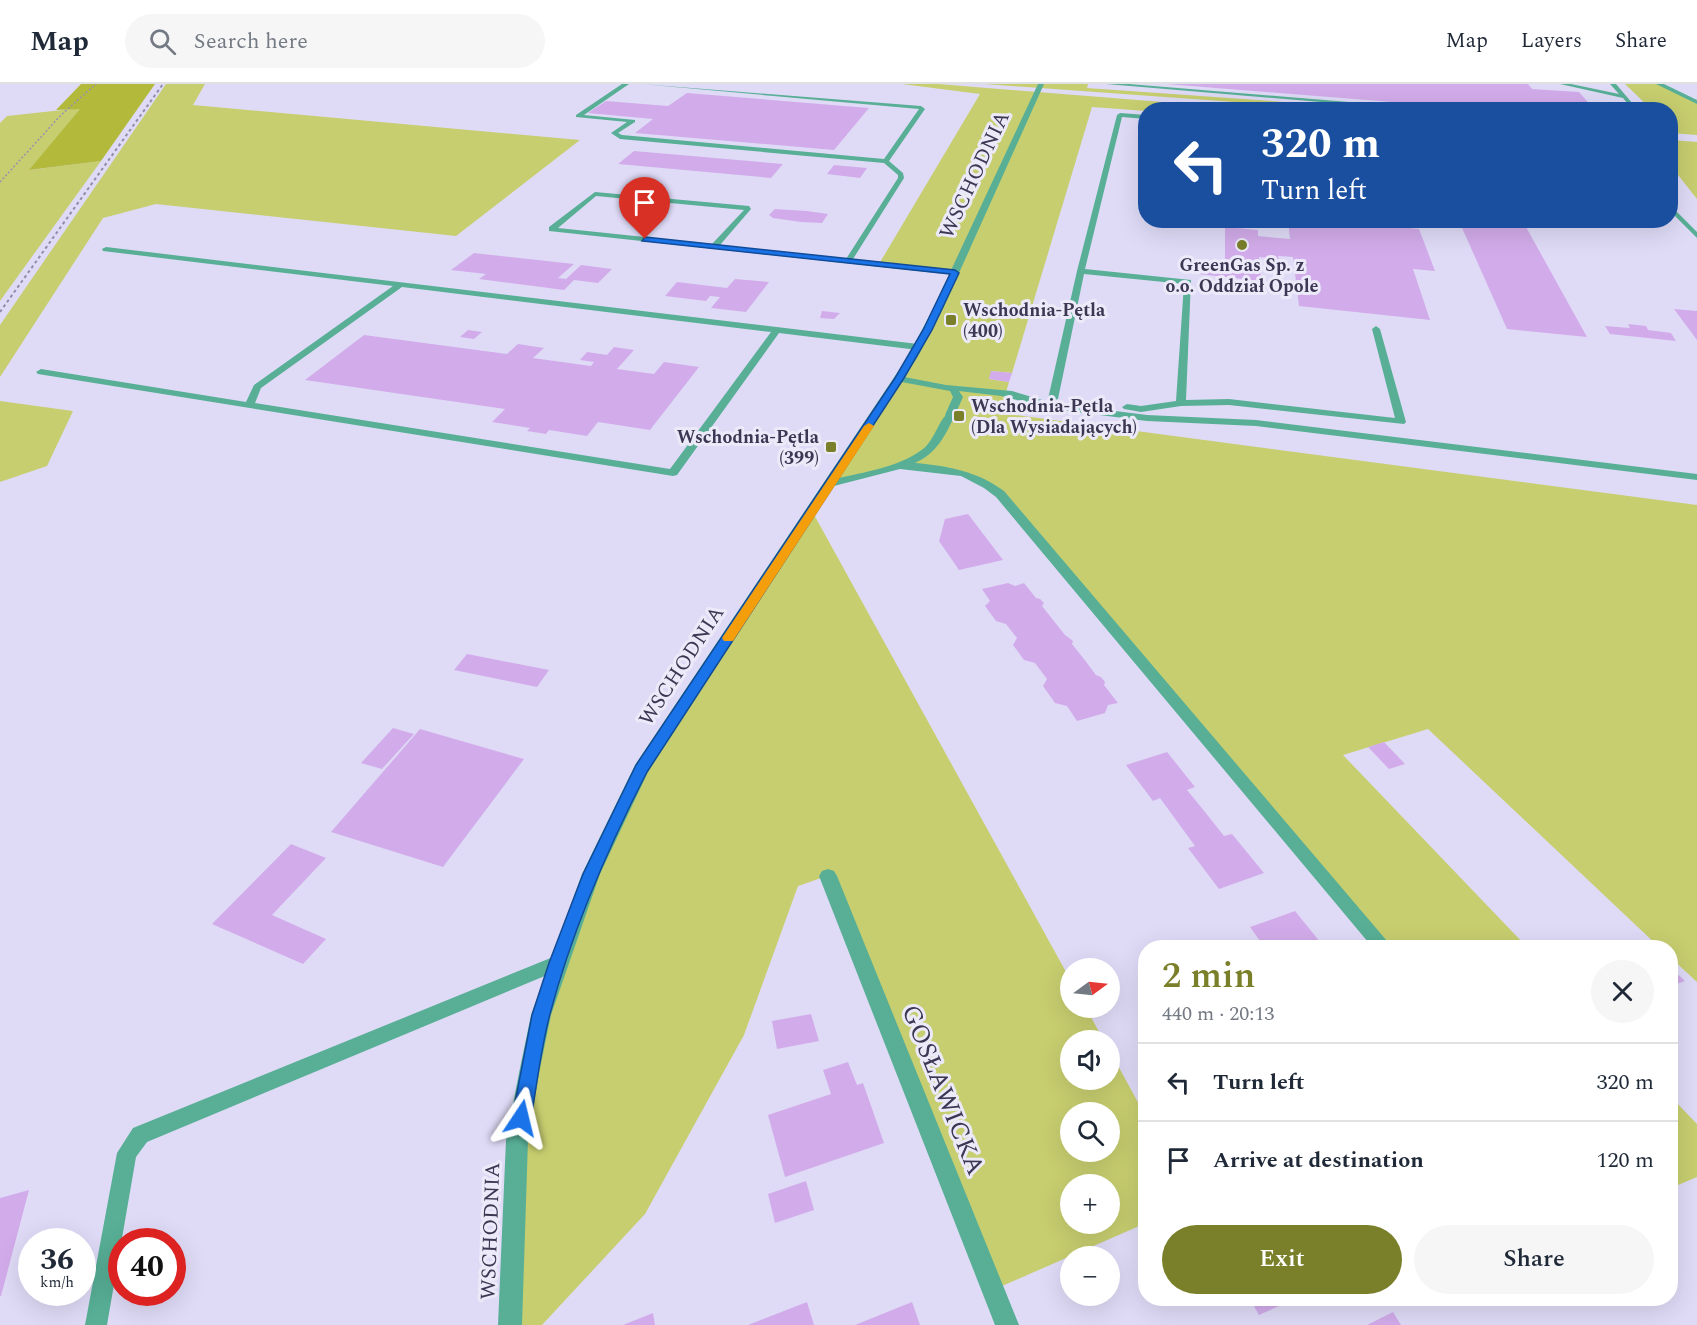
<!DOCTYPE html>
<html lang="en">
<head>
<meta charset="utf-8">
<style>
  :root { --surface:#fff; --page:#f6f6f7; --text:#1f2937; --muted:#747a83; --line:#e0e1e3; --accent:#7a7f29 }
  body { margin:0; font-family:Spectral,serif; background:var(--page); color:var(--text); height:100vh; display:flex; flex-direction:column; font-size:22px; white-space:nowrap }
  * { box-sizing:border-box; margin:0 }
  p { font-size:20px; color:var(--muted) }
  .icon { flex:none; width:33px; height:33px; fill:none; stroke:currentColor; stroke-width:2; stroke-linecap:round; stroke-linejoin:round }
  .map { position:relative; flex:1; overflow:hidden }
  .panel { position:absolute; left:1138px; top:856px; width:540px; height:366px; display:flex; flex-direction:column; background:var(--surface); border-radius:24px; box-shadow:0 6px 24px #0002 }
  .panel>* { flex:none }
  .top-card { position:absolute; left:1138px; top:18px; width:540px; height:126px; border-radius:24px; box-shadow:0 6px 24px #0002; background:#1a4fa0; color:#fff; overflow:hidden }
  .needle { width:39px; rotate:75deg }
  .buttons { position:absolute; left:1060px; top:874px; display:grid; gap:12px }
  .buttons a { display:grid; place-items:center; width:60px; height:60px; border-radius:50%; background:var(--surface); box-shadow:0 6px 24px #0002; font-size:30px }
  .speed { position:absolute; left:18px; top:1144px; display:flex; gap:12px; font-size:30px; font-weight:700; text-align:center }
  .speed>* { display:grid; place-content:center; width:78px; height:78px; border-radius:50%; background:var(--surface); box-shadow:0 6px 24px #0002; line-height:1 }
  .speed small { font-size:15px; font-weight:400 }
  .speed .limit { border:9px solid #d22; background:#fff; color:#111 }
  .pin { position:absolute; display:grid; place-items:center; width:51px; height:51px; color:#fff; margin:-62px -26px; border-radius:50% 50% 50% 0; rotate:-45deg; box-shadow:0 0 6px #0007 }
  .pin .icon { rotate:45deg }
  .me { position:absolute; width:66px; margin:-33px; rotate:10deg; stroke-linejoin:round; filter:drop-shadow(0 0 4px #0008) }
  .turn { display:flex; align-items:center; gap:21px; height:126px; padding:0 24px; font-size:27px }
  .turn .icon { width:78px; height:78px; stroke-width:2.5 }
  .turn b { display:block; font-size:42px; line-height:51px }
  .round { display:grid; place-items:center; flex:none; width:63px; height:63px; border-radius:32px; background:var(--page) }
  .summary { display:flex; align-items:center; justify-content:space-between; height:102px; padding:0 24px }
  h1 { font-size:36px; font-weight:600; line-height:45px; color:var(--accent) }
  .primary-button { display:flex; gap:12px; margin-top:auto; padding:12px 24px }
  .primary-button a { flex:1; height:69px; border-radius:36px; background:var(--accent); color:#fff; font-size:24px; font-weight:600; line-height:69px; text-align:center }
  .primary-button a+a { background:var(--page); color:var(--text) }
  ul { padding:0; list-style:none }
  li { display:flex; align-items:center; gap:18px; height:78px; padding:0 24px; border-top:2px solid var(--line) }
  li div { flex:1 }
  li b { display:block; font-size:22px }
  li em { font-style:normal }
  header { display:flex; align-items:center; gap:36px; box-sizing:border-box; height:84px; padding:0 30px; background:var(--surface); border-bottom:2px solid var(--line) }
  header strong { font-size:28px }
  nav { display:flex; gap:33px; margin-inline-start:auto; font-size:21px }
  .search { width:420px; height:54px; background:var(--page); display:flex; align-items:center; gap:15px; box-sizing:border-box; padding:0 21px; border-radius:33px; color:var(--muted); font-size:22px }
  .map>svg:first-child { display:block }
  .green { fill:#c7ce6f; fill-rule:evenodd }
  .forest { fill:#b3ba3b }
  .building { fill:#d2acea }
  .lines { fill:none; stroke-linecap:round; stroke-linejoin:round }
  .path { stroke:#9793af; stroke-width:1.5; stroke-dasharray:2 2; stroke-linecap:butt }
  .service { fill:#58af96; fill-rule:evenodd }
  .minor { fill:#58af96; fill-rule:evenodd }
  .tertiary { fill:#58af96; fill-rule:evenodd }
  .rail { stroke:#918da9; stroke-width:2; stroke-dasharray:3 3; stroke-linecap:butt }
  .route { fill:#1a73e8; stroke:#114b97; stroke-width:1.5 }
  .slow { fill:#f59e0b }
  .poi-dot { fill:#7a7f29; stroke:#eceaf9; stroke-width:2 }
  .labels { text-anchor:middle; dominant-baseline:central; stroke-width:6; stroke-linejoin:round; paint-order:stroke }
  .far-poi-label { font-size:18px; font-weight:bold; fill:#3c3753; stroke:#eceaf9; text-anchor:start }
  .street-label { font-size:21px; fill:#3c3753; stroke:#eceaf9 }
  .near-street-label { font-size:26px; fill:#3c3753; stroke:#eceaf9 }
</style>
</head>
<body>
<header>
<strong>Map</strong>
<div class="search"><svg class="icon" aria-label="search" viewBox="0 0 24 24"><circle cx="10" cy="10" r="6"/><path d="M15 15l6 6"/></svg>Search here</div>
<nav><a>Map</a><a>Layers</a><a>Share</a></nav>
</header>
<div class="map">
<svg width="1697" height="1241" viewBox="0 0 1697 1241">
  <rect width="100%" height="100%" fill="#dfdbf7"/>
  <g class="green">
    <path d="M166 0H205L193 21 580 56 456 152 156 120 103 134 0 293V241Z"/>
    <path d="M902 0H938L1250 25 1146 27 1092 23 1012 289 992 287 989 295 1009 298 1000 329 1697 421V898L1671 874V864H1660L1428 645 1343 671 1528 864H1384L1000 410 968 389 899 381 830 399 868 344 954 189 879 180 980 10Z"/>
    <path d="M984 0H1088L1087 4 1384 25H1332Z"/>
    <path d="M1625 0H1659L1697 18V51L1671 49V26L1651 25Z"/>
    <path d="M81 24 30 86 101 77 0 217V39L7 32Z"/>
    <path d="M1671 56 1697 58V115L1671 82Z"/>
    <path d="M0 317 73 327 47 382 0 398Z"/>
    <path d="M812 427 1071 897V924H1086L1104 957H1071V996H1110V967L1146 1033V1139L993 1206 827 792 798 802 744 951 645 1130 542 1241H510L529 989 624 718ZM1071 1029H1110V1068H1071ZM1071 1101H1110V1140H1071Z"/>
    <path d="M1671 1013 1697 1040V1093L1671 1104Z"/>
  </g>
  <path class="forest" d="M81 0H155L101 77 29 86 80 25 56 26Z"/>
  <g class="building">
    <path d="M1166 0H1528L1532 5 1579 8 1595 26H1492Z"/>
    <path d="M687 9 869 24 834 66 635 49 653 35 588 29 606 17 668 22Z"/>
    <path d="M634 67 783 80 771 94 618 80Z"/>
    <path d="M834 81 867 84 860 94 827 90Z"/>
    <path d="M775 125 807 127 828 130 822 139 801 138 773 134 769 131Z"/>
    <path d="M1288 136H1397L1399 143 1419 145 1435 187 1413 185 1430 236 1299 222 1293 173 1278 172 1279 175 1259 173 1261 197 1199 190 1200 177 1225 180V143L1258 146V152L1290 155Z"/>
    <path d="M1521 136 1526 143 1587 253 1507 245 1459 137Z"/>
    <path d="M474 169 574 180 558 194 566 195 581 181 612 185 598 199 574 196 564 206 479 195 486 190 451 186Z"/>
    <path d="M735 195 769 198 746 228 711 224 720 213 710 212 706 217 665 212 677 198 727 204Z"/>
    <path d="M1674 225 1697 227V256Z"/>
    <path d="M822 227 840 229 834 235 820 234Z"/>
    <path d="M1628 240 1646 242 1648 246 1671 249 1676 257 1610 250 1605 242 1630 244Z"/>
    <path d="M468 246 482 248 474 255 460 253Z"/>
    <path d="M364 251 507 270 518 260 544 264 533 274 591 282 594 278 580 276 587 268 607 271 614 263 634 266 617 285 654 290 664 278 699 283 650 346 598 338 587 352 549 346 546 350 527 347 530 344 492 338 505 325 305 296Z"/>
    <path d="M991 287 1012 289 1009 298 989 295Z"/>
    <path d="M968 430 1003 476 959 486 939 457 945 435Z"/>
    <path d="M1008 499 1015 502 1024 499 1036 514 1040 515 1044 519 1042 522 1065 551 1073 557 1072 560 1084 575 1096 591 1101 593 1105 598 1104 601 1118 619 1108 621 1105 629 1077 637 1067 622 1055 619 1043 602 1047 595 1035 579 1024 576 1013 561 1017 554 1006 540 996 537 985 522 990 517 982 505Z"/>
    <path d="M467 570 549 586 537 603 454 586Z"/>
    <path d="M393 644 414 650 382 685 361 679Z"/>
    <path d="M420 645 524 675 443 783 331 748Z"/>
    <path d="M1384 658 1405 680 1389 685 1368 663Z"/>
    <path d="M1167 668 1195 703 1187 706 1205 728 1224 752 1232 750 1264 789 1219 805 1188 764 1195 762 1160 714 1153 717 1126 681Z"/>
    <path d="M291 760 326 774 272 831 326 855 303 880 212 840Z"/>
    <path d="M1295 827 1325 864H1265L1250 843Z"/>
    <path d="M1671 884 1685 897 1671 902Z"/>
    <path d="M811 930 819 957 777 965 772 937Z"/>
    <path d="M848 978 857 1001 863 999 884 1059 785 1093 768 1031 831 1010 823 986Z"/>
    <path d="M806 1097 814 1126 775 1139 768 1110Z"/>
    <path d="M29 1106 1 1212H0V1114Z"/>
    <path d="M1250 1215H1295L1259 1231Z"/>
    <path d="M807 1218 814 1241H748Z"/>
    <path d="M912 1218 920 1241H855Z"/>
    <path d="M1393 1228 1401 1241H1367Z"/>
    <path d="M653 1229 655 1241H623Z"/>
  </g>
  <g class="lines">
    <path class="path" d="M0 98 61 31 96 0"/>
    <g class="service">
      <path d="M622 0H629L584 31 635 36V38L618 49 622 51 884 75 919 25 641 0 921 22 925 25 889 77 903 89 904 94 853 175 955 187 959 189 955 191 549 147V143L595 108 749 122 751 125 720 161 846 175 898 94V91L884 79 620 55 611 49 627 38 576 33V31ZM596 112 744 126 712 160 558 144Z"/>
      <path d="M1106 0H1129L1446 26H1416Z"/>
      <path d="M1560 0H1571L1619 10 1610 0H1616L1638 26H1633L1623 14Z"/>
      <path d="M1120 29 1146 31V35L1122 33 1085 185 1191 196 1186 316 1229 315 1395 334 1372 245 1376 242 1380 245 1406 338 1404 340 1229 321 1181 322 1141 328 1124 325 1122 323 1127 320 1141 322 1176 317 1184 200 1084 190 1058 315 1050 317 1048 315 1077 187 1117 31Z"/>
      <path d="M1671 122 1697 148V154L1671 128Z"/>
      <path d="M106 163 918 260 922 263 918 266 779 249 677 391 673 392 38 290 36 288 41 285 246 318 254 301 393 202 103 167 102 165ZM402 203 771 248 670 385 255 319 261 304Z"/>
      <path d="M899 292 946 301 1012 307 1052 319 1147 331 1256 336 1697 390V396L1256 342 1147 337 1052 325 1001 312 959 307 963 313 955 331 950 334 945 331 953 313 950 307 896 297V293Z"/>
      <path d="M558 871 564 874 566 879 564 884 147 1058 136 1073 107 1241H85L117 1069 133 1044Z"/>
    </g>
    <g class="minor">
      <path d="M1656 0H1664L1697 16V20Z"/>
      <path d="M950 328 955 331C945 352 937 369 915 379 948 382 977 387 1004 407L1393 864H1373L996 413 984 404 961 392 900 385 830 403 824 399 826 397C857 389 897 385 923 365 935 356 940 332 950 328Z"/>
      <path d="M828 785 834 787 837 792 1019 1241H995L819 792 822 787Z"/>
    </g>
    <path class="tertiary" d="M1038 0H1044L941 229 917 274 648 688 600 790 551 931 539 989 528 1056 522 1241H498L506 1056 519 989 531 931 582 790 635 681 907 274 931 229Z"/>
    <path class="rail" d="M0 228 163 0"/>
  </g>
  <path class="route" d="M645 153 955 186 959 189 932 246 904 294 647 688C609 762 571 850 550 930 541 964 537 1000 531 1034L528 1041 521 1044 514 1041 512 1034 532 931 549 879 583 790 636 681 895 294 923 246 950 190 642 157Z"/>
  <path class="slow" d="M869 339 874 342 733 557H724L722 554 724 551 864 342Z"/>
  <g class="poi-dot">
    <circle cx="1242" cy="161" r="6"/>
    <rect x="945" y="230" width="12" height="12" rx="3"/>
    <rect x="953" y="326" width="12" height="12" rx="3"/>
    <rect x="825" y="357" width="12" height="12" rx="3"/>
  </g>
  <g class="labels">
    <g class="far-poi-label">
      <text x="1242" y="181" text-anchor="middle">GreenGas Sp. z<tspan x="1242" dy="21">o.o. Oddział Opole</tspan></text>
      <text x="963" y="226">Wschodnia-Pętla<tspan x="963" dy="21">(400)</tspan></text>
      <text x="971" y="322">Wschodnia-Pętla<tspan x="971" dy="21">(Dla Wysiadających)</tspan></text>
      <text x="819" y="353" text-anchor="end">Wschodnia-Pętla<tspan x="819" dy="21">(399)</tspan></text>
    </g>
    <g class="street-label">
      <text transform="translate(975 91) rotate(-65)">WSCHODNIA</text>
      <text transform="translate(682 582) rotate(-57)">WSCHODNIA</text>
      <text transform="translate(491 1147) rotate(-88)">WSCHODNIA</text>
    </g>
    <g class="near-street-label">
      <text transform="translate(943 1006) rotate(68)">GOSŁAWICKA</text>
    </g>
  </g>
</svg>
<div class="buttons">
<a><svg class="needle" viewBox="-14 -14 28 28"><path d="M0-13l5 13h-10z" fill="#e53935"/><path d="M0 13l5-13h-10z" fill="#747a83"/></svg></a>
<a><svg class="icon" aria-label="sound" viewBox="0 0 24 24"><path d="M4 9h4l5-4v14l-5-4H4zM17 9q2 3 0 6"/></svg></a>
<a><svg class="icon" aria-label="search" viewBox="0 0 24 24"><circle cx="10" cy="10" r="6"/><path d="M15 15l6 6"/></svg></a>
<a>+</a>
<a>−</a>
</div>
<div class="speed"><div>36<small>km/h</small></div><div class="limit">40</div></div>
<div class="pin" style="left:645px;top:155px;background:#d93025"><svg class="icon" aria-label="arrive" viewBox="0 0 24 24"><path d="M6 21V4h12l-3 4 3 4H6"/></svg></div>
<svg class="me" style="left:521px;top:1034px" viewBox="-20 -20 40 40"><path d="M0-17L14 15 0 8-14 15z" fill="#1a73e8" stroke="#fff" stroke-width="4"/></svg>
<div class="top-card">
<div class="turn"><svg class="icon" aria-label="left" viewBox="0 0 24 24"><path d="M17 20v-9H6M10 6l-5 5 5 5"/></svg><div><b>320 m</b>Turn left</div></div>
</div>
<section class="panel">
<div class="summary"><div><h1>2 min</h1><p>440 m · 20:13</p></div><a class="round"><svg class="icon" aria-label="close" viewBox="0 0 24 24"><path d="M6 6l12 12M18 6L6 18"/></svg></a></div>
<ul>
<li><svg class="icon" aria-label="left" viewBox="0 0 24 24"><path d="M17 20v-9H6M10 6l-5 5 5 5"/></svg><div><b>Turn left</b></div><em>320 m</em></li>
<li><svg class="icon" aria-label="arrive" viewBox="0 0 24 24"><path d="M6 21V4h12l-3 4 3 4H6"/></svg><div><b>Arrive at destination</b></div><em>120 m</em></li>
</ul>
<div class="primary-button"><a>Exit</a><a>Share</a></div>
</section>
</div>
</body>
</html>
